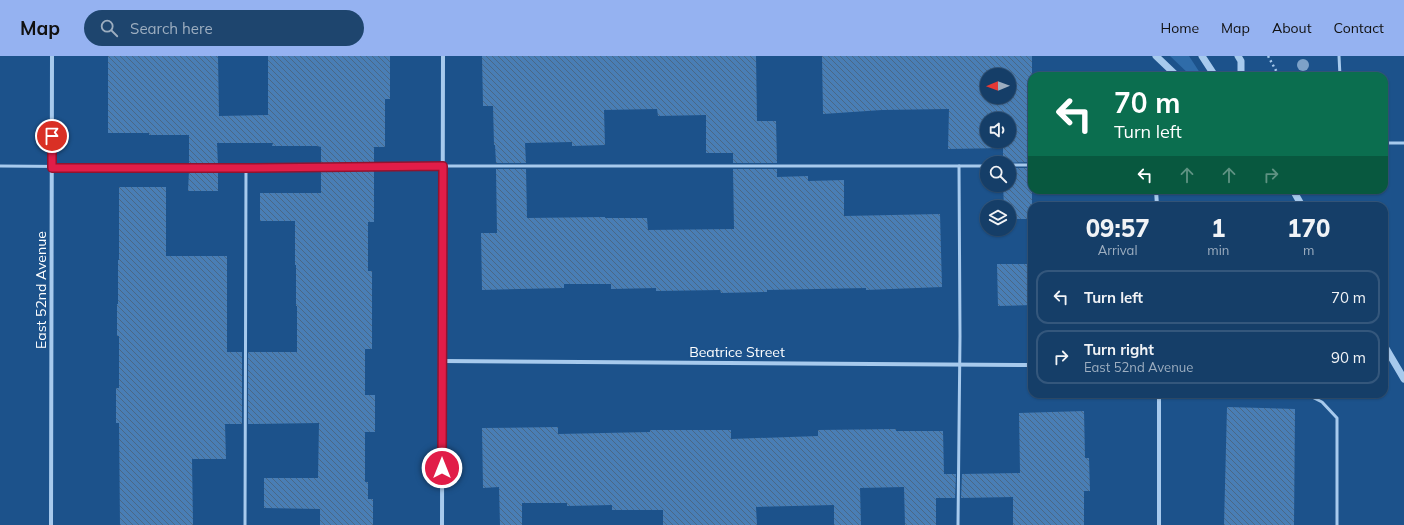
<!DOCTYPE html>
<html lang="en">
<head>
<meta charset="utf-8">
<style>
  :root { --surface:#153e68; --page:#1e456e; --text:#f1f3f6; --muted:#9daec0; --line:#34577c; --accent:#95b2f1 }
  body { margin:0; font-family:Mulish,sans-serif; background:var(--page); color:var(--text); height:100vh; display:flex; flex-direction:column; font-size:15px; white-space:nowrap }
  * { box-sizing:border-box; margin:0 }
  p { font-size:13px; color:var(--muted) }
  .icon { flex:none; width:22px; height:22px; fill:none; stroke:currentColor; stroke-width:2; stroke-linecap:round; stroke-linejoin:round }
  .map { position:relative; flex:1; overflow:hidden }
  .sheet { position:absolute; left:1028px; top:146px; width:360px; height:196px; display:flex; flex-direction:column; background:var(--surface); border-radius:12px; box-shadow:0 1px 3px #0004,0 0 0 1px var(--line) }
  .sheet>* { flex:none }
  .banner { position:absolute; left:1028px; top:16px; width:360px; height:122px; border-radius:12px; box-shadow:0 1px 3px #0004,0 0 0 1px var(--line); background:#0b6e4f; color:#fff; overflow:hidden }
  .needle { width:26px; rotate:269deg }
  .tools { position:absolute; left:980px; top:12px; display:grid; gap:8px }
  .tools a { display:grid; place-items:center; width:36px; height:36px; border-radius:50%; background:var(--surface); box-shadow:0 1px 3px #0004,0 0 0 1px var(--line); font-size:20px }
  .pin { position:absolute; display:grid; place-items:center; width:34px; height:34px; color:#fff; margin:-17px; border:2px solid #fff; border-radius:50%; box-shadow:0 1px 4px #0007 }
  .me { position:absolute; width:44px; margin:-22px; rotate:0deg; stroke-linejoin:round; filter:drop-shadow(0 0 3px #0008) }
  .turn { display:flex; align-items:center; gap:14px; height:84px; padding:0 20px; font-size:18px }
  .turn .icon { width:52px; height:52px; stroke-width:2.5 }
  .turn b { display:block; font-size:28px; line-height:34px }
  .lanes { display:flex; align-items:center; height:38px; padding:0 20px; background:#0003; justify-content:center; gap:20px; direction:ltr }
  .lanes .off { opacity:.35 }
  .eta { display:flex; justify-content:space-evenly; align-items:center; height:68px; text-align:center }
  .eta b { font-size:24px; font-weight:800; line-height:28px }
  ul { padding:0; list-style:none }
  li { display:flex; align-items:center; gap:12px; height:54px; margin:0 8px 6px; padding:0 12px; border:2px solid var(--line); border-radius:12px }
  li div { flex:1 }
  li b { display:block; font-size:15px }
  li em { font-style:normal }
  header { display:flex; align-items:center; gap:24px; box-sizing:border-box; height:56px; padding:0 20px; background:var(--accent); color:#111 }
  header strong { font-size:19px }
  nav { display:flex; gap:22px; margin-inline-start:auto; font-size:14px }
  .search { width:280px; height:36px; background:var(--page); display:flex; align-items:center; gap:10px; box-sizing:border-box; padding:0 14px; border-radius:22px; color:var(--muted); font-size:15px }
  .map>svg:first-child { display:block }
  .grass { fill:#2f6ca9 }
  .building { fill:url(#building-back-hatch); fill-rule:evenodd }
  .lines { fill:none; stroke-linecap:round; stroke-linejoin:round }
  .path { stroke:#a7caed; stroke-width:2.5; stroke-dasharray:2 3; stroke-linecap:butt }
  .service { stroke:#a7caed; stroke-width:3 }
  .minor { stroke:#a7caed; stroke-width:4 }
  .tertiary { stroke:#a7caed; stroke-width:7 }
  .tree { fill:#7da2c8 }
  .route-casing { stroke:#92132f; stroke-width:10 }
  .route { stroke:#e11d48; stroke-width:7 }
  .labels { text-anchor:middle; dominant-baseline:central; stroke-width:4; stroke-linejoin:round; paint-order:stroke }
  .street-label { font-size:14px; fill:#fff; stroke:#1c528b }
</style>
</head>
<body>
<header>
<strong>Map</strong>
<div class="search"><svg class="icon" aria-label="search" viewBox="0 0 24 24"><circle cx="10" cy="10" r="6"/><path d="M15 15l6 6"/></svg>Search here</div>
<nav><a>Home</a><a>Map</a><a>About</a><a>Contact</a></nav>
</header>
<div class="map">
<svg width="1404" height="469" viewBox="0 0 1404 469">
  <defs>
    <pattern id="building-back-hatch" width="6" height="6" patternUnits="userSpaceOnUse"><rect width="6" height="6" fill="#497eb5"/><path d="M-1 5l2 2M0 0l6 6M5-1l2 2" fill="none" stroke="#4a6886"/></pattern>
  </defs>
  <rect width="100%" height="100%" fill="#1c528b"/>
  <path class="grass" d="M1170 0H1189L1202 20H1191Z"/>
  <g class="building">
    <path d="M108 0H218L219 60 268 59V0H390V43H385V91H374V107L321 108V91L317 90H272L273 87H217L218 109H189V79H149V77H108Z"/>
    <path d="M482 0H756L757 65H776L777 107H733V97H706V59L658 60 657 53 604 54 605 89 572 90V86L525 87 526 107H496L495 89H494L493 50H483Z"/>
    <path d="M822 0H1032V106L1003 107V92L948 93 949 53 882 54 823 58ZM987 19H1009V41H987ZM987 63H1009V85H987Z"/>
    <path d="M1009 112H1032V163H1009V151H1004L1003 129H1009Z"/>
    <path d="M374 113V166H368V215H372V293H365V339H375V376H365V426H368V443H373V469H320V453L264 452V422H318L319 367 248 368V296H297V250H296V209H295V165H260V137H321V114Z"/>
    <path d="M496 113H526L527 162 605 161V162H647L648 174 734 173 733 113H777V121L808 120V125L844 124V160L940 158 942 231 866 234V232L767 234V236L721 237 720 234 656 235V232L611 233V228H564V232L482 234 481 177H497Z"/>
    <path d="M189 115H218V135H188Z"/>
    <path d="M119 131H166V200H227V296H242V368H225L226 403H192L193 469H120L119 367H116V332H119V280H117V248H118V204H119Z"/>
    <path d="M997 208H1032V249L998 250Z"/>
    <path d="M1227 351 1295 353 1294 469H1224Z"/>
    <path d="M1084 355 1085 402H1089L1090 435H1084V469H1013V441L961 442 962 418 1020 417 1019 357Z"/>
    <path d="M558 371V378L650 376V374H731V383L818 380V374L896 373V375H943L944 418H956L955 442H936V469H905L904 431 860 432 861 469H834V449L756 451 757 469H663V454H612V449L567 450V447H522V469H500L499 431 483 432 482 372Z"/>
  </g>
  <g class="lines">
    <path class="path" d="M1268 0 1279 20"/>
    <g class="service">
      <path d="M1339 0 1340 20"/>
      <path d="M1384 87H1404"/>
      <path d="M1009 109H1032"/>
      <path d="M0 110 246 112 407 110H987"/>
      <path d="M1306 338 1322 346 1337 362V469"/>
      <path d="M245 469 246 112"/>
      <path d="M958 469 960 280 959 110"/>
    </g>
    <g class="minor">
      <path d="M1156 134 1157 150"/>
      <path d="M442 305 1032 309"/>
      <path d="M51 469 52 0"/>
      <path d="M442 469 443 0"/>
      <path d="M1159 469V338"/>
    </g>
    <g class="tertiary">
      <path d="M1156 0 1177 20"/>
      <path d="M1202 0 1215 20"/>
      <path d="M1238 0 1241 5V20"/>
      <path d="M1293 134 1302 150"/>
      <path d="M1384 289 1404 323"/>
    </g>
  </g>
  <circle class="tree" cx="1303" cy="9" r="6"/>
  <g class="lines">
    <defs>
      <path id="route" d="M52 80V112H246L443 110 442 412"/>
    </defs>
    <use href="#route" class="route-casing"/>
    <use href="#route" class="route"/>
  </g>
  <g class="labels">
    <g class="street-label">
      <text transform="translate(41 234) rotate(-90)">East 52nd Avenue</text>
      <text x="737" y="296">Beatrice Street</text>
    </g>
  </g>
</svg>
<div class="tools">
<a><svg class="needle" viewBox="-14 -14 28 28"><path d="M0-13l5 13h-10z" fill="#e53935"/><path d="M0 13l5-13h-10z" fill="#9daec0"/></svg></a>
<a><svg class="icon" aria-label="sound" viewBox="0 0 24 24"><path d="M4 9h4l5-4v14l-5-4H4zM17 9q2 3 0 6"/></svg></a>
<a><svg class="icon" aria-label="search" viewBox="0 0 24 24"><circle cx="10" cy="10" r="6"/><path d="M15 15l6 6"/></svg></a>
<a><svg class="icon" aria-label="layers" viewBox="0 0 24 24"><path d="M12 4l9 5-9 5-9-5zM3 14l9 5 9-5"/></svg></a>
</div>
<div class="pin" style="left:52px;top:80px;background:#d93025"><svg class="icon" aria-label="arrive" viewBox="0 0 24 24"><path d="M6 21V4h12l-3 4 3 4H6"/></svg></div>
<svg class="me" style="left:442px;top:412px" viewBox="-20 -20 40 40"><circle r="17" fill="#e11d48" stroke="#fff" stroke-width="3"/><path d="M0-11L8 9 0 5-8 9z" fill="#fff"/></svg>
<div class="banner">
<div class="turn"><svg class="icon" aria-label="left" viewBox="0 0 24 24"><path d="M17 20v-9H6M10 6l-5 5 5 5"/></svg><div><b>70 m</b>Turn left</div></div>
<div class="lanes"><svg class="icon" aria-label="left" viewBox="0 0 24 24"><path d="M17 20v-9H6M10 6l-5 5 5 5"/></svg><svg class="icon off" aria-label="ahead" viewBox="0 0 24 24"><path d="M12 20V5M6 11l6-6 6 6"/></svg><svg class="icon off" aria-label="ahead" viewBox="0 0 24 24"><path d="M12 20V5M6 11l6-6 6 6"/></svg><svg class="icon off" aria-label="right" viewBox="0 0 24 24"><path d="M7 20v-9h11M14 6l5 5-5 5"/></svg></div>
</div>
<section class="sheet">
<div class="eta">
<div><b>09:57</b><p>Arrival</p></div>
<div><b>1</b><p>min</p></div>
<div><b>170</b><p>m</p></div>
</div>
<ul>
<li><svg class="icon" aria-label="left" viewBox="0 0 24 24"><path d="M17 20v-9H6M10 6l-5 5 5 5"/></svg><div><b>Turn left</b></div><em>70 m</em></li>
<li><svg class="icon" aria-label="right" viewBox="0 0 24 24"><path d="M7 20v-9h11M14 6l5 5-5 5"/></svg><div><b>Turn right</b><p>East 52nd Avenue</p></div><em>90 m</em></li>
</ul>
</section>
</div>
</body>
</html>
